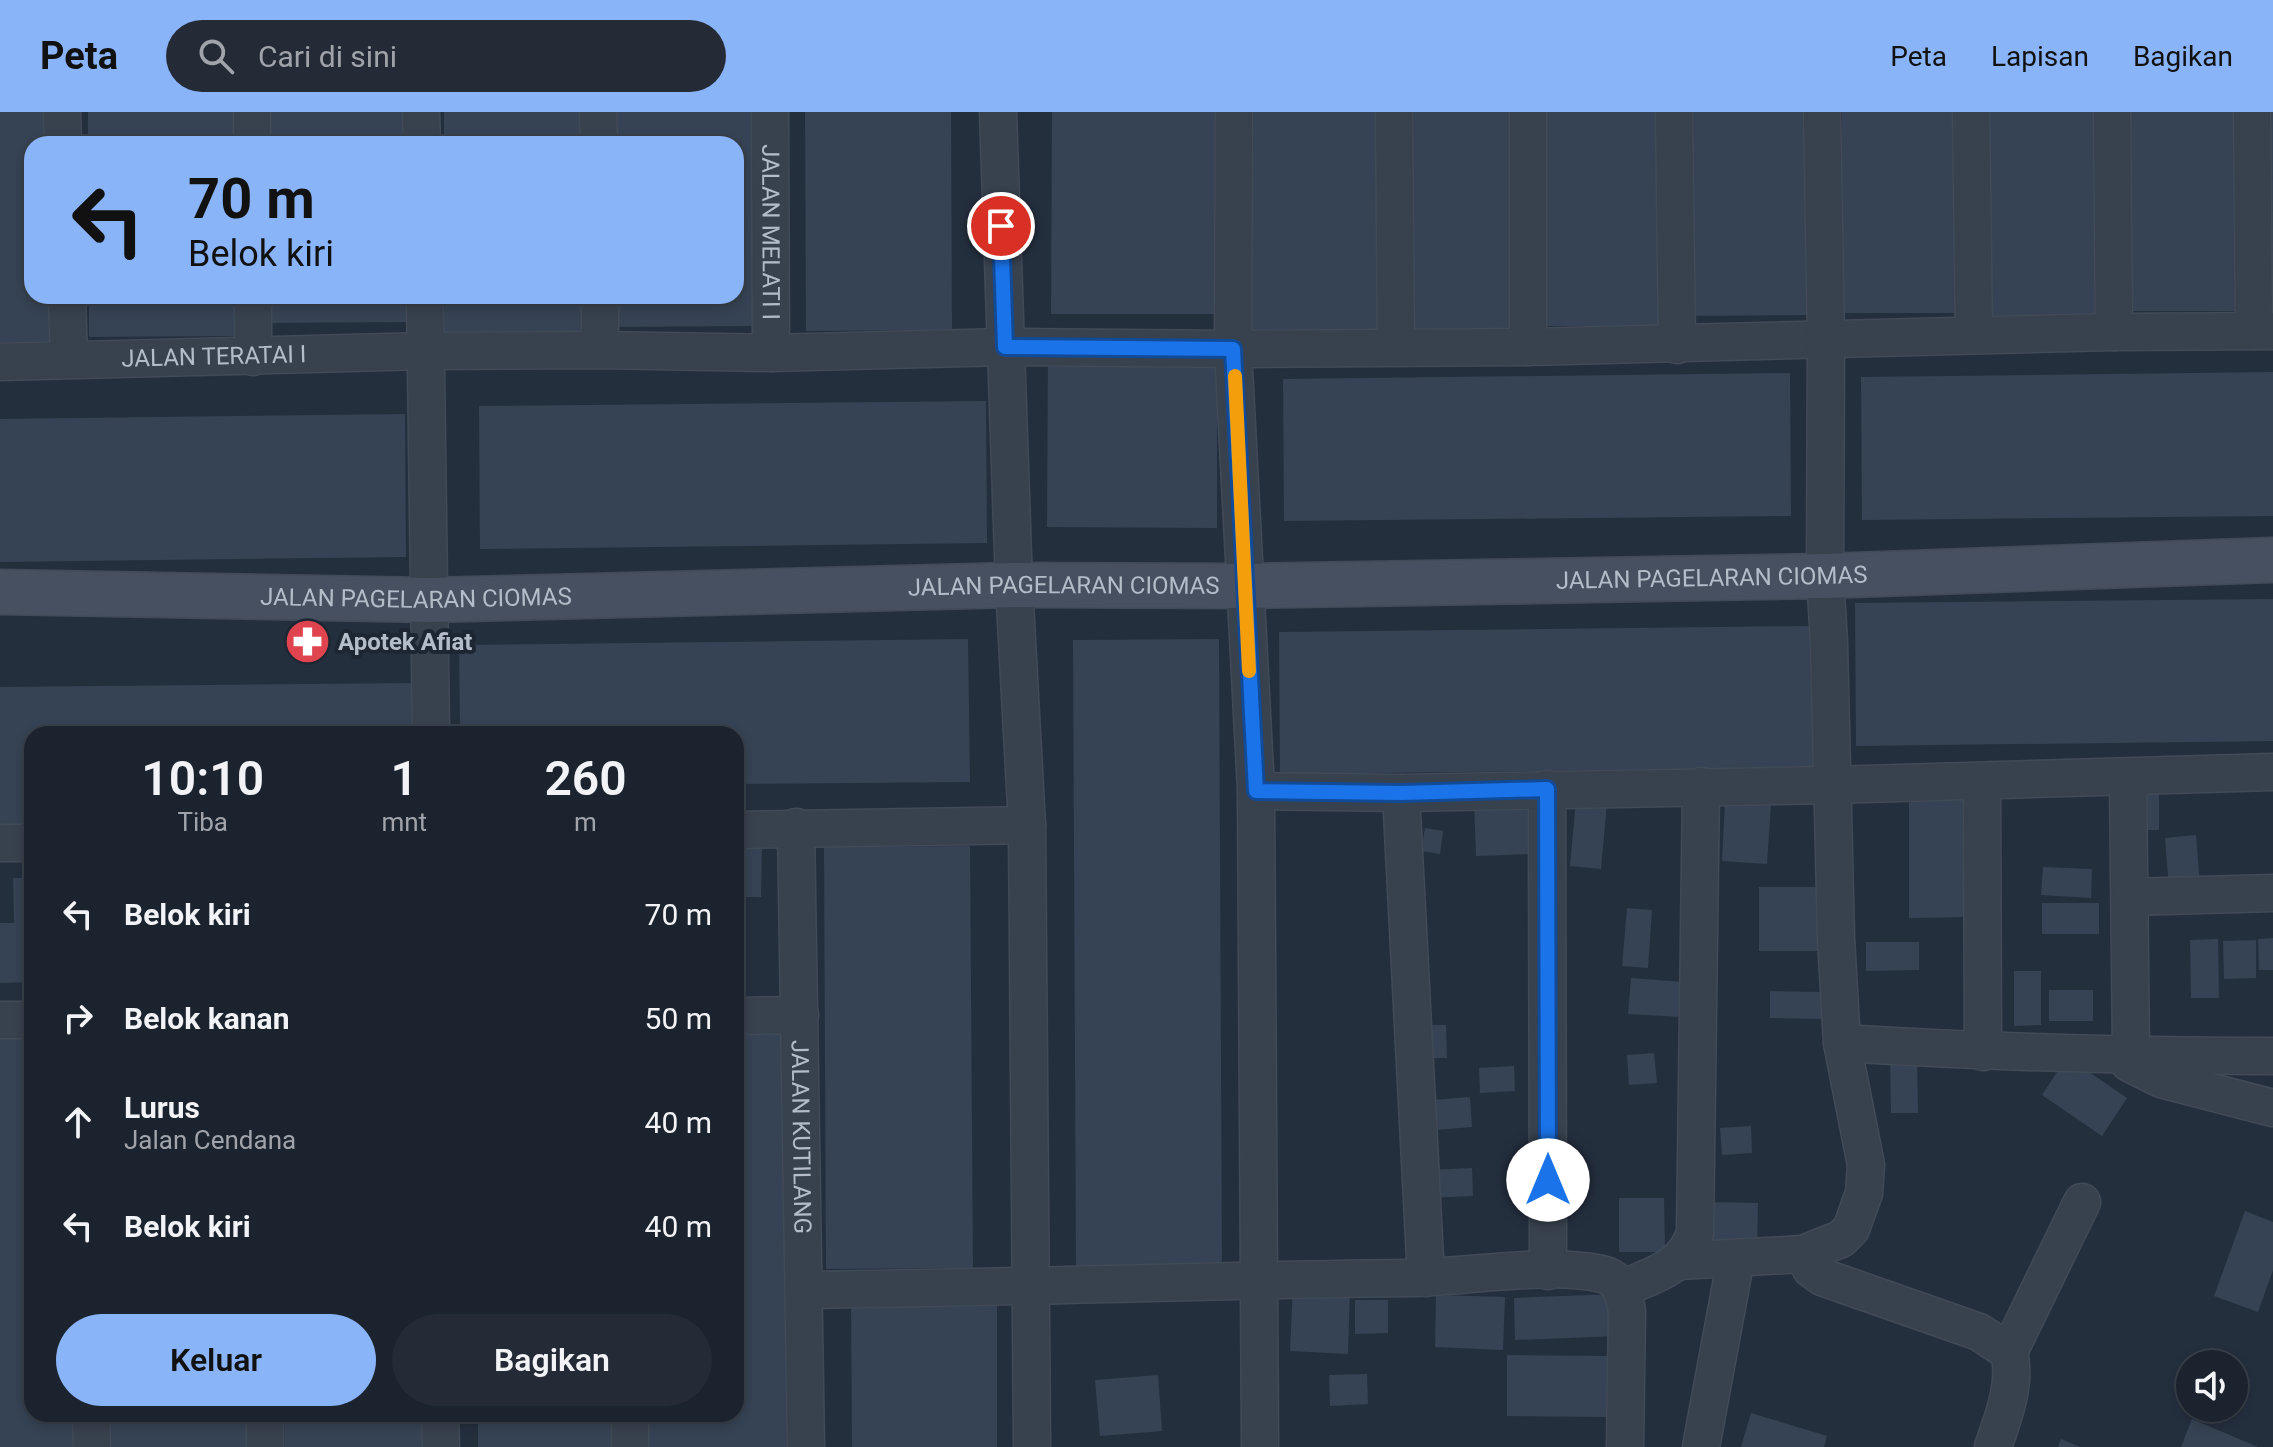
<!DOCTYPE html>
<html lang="id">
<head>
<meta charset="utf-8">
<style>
  :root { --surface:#1b232e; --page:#242b36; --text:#f1f3f6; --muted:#a0a4aa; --line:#39404a; --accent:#8ab4f8 }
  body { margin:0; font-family:Roboto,sans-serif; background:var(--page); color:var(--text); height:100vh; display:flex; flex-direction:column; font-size:30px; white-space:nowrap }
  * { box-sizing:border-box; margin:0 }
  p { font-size:26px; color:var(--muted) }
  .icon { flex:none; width:44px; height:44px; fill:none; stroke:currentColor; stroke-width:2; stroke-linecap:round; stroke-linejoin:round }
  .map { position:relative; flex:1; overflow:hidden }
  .panel { position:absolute; left:24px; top:614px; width:720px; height:696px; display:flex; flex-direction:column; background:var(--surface); border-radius:24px; box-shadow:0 4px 12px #0003,0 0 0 2px var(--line) }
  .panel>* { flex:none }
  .banner { position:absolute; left:24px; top:24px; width:720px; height:168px; border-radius:24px; box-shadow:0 4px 12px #0003,0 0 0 2px var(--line); background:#8ab4f8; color:#111; overflow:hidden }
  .tools { position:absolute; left:2176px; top:1238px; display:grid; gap:16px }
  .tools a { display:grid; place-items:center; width:72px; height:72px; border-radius:50%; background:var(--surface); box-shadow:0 4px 12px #0003,0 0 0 2px var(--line); font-size:40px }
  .pin { position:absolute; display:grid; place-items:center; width:68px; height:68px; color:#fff; margin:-34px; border:4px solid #fff; border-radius:50%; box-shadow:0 2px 8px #0007 }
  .me { position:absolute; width:88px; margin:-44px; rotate:0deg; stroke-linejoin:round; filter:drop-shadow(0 0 6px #0008) }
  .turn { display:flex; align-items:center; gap:28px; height:168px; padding:0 32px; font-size:36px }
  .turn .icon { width:104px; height:104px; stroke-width:2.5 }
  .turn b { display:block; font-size:56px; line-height:68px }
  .eta { display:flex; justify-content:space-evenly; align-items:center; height:136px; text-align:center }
  .eta b { font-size:48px; font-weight:600; line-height:56px }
  .primary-button { display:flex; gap:16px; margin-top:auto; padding:16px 32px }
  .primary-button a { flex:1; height:92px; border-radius:48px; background:var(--accent); color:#111; font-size:32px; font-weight:600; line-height:92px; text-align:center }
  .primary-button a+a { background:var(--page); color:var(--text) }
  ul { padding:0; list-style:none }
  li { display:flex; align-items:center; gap:24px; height:104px; padding:0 32px }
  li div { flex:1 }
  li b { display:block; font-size:30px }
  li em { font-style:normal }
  header { display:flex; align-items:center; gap:48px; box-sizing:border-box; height:112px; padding:0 40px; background:var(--accent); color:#111 }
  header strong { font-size:38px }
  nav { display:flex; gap:44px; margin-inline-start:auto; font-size:28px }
  .search { width:560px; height:72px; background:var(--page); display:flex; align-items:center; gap:20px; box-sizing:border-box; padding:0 28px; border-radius:44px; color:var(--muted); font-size:30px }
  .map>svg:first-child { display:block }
  .building { fill:#364354 }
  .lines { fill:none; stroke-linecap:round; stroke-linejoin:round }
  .street-casing { stroke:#414a57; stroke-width:39 }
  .secondary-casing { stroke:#414a57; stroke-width:47 }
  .street { stroke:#38414e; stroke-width:36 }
  .secondary { stroke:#465061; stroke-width:44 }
  .route-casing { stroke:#114b97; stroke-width:20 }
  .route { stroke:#1a73e8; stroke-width:14 }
  .slow { stroke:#f59e0b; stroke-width:14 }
  .labels { text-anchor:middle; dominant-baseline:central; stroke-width:8; stroke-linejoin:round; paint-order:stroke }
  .street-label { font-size:24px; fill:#b4bcc9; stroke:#1d2633 }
  .poi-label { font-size:24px; font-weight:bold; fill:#b4bcc9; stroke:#1d2633; text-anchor:start }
</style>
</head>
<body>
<header>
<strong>Peta</strong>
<div class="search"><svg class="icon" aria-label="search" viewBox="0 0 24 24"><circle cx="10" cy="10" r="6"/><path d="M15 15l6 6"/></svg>Cari di sini</div>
<nav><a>Peta</a><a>Lapisan</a><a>Bagikan</a></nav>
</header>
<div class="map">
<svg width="2273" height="1335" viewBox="0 0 2273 1335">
  <rect width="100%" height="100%" fill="#242f3e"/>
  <g class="building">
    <path d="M0 0H49V32H32V184H50V235H0Z"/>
    <rect x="88" y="0" width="146" height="32"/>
    <path d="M264 0H409L410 32H264Z"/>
    <rect x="444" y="0" width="146" height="32"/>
    <path d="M609 0H754L755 214 610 215 609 184H736V32H609Z"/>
    <path d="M805 0H951L952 218 806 219Z"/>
    <path d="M1052 0H1222L1221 202H1051Z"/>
    <path d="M1244 0H1390L1391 222H1245Z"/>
    <rect x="1401" y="0" width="120" height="219"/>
    <path d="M1540 0H1659L1660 214H1540Z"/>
    <path d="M1688 0H1808L1809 203 1689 204Z"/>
    <rect x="1842" y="0" width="120" height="201"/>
    <path d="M1982 0H2102V207L1982 208Z"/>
    <rect x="2122" y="0" width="120" height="199"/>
    <rect x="2269" y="0" width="4" height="198"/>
    <path d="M89 184H235V224L89 225Z"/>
    <path d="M264 184H410L411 210 265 211Z"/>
    <path d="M445 184H591V220L445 222Z"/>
    <path d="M1048 244 1217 245V416L1047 415Z"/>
    <path d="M2273 260V404L1862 408 1861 265Z"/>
    <path d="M1790 261 1791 404 1284 409 1283 267Z"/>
    <path d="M986 289 987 431 480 437 479 294Z"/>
    <path d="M405 302 406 445 0 450V307Z"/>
    <path d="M2273 487V629L1856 634 1855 491Z"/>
    <path d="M1812 514 1814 656 1280 662 1279 520Z"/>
    <path d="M968 527 970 670 736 672V622H460L459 533Z"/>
    <path d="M1219 527 1222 1159 1076 1160 1073 528Z"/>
    <path d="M413 571 414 622H32V718H0V575Z"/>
    <path d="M1970 677V805L1909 806V678Z"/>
    <path d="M2159 678V718H2134V679Z"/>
    <path d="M1531 687 1534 742 1476 744 1474 690Z"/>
    <path d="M1576 688 1607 691 1601 757 1570 754Z"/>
    <path d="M1725 689 1771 692 1767 752 1722 749Z"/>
    <path d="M1425 716 1443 719 1440 742 1421 739Z"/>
    <path d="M2196 723 2200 774 2169 776 2165 726Z"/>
    <path d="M736 734H762L761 785H736Z"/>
    <path d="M970 734 973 1156 826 1157 824 735Z"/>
    <path d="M2043 755 2092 757 2091 786 2041 783Z"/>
    <path d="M13 766H32V870L0 871V811H14Z"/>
    <path d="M1759 775H1821L1822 839H1759Z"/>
    <rect x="2042" y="791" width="57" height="31"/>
    <path d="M1627 796 1652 798 1648 856 1622 854Z"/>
    <path d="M736 797H742L743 841H736Z"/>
    <path d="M2273 826V858H2259L2258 827Z"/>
    <path d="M2218 827 2219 886H2191L2190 828Z"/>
    <path d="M2256 828V866L2224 867 2223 829Z"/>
    <path d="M1866 830H1919V858L1866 859Z"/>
    <path d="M2014 859H2041V913L2014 914Z"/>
    <path d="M1631 866 1684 870 1682 905 1628 902Z"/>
    <rect x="2049" y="878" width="44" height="31"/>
    <path d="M1770 879 1826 880 1825 907 1770 906Z"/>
    <path d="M1419 913H1446L1447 946H1419Z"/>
    <path d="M32 916V1302H83V1335H0V917Z"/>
    <path d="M736 916H792L794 1335H648V1302H736Z"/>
    <path d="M1654 941 1657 971 1629 973 1627 943Z"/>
    <path d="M1917 945 1918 1001H1891L1890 946Z"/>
    <path d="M2067 945 2127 986 2102 1024 2042 983Z"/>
    <path d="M1514 954 1515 979 1480 981 1479 956Z"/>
    <path d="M1470 985 1472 1015 1436 1018 1433 988Z"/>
    <path d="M1751 1014 1752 1041 1722 1043 1720 1016Z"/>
    <path d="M1472 1056 1473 1084 1429 1086V1058Z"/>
    <path d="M1619 1086H1664L1665 1140H1619Z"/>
    <path d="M1710 1090 1758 1091 1757 1133 1709 1131Z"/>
    <path d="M2245 1099 2273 1110V1158L2258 1200 2214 1184Z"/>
    <path d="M1293 1173 1350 1175 1348 1242 1290 1239Z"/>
    <path d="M1616 1182 1618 1224 1515 1228 1514 1186Z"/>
    <path d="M1436 1183 1505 1185 1503 1238 1435 1235Z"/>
    <path d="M1355 1188H1388V1221L1355 1222Z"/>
    <path d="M997 1190V1335H852L851 1191Z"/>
    <path d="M1507 1243 1609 1244V1305L1507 1304Z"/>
    <path d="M1367 1262 1368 1292 1330 1294 1329 1263Z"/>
    <path d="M1158 1263 1162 1319 1100 1324 1095 1268Z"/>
    <path d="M1751 1301 1827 1324 1824 1335H1741Z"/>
    <path d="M104 1302H250V1335H105Z"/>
    <rect x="285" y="1302" width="146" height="33"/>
    <rect x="478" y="1302" width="146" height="33"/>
    <path d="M2192 1307 2258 1335H2181Z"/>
    <path d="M2061 1327 2080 1335H2058Z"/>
  </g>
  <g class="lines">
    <defs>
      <g id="street">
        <path d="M62 0 63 32"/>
        <path d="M252 0V32"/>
        <path d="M421 0 422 32"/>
        <path d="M598 0 599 32"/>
        <path id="s1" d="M770 0 771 241"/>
        <path d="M998 0 1014 473 1027 713 1032 1335"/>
        <path d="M1234 0 1233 237 1256 679 1260 1335"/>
        <path d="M1394 0 1396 234"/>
        <path d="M1528 0V235"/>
        <path d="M1674 0 1677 233"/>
        <path d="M1971 0 1974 223"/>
        <path d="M2112 0 2114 220"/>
        <path d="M2252 0 2254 219"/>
        <path d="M67 184 69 247"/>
        <path d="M253 184V245"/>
        <path d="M425 184 431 622"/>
        <path d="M600 184V238"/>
        <path id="s2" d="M0 250 426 239 600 238 771 241 1005 235 1233 237 1528 235 2114 220 2273 219"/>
        <path d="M2128 666 2131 944"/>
        <path d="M1982 670 1983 940"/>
        <path d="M1547 677 1548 1159"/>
        <path d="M1256 679 1401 681 1831 673 2273 660"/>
        <path d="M1401 681 1426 1166"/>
        <path id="s3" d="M796 715 806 1335"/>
        <path d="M736 718 1027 713"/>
        <path d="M0 731H32"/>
        <path d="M2130 785 2273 781"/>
        <path d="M736 904 800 903"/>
        <path d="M0 908H32"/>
        <path d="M1842 931C1986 940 2129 944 2273 944"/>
        <path d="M2129 951 2161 967 2273 996"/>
        <path d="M1803 1142 1811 1157 1822 1165 1979 1220 2009 1240C2017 1271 2003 1306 1993 1335"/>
        <path d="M1679 1149 1803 1142 1841 1127 1851 1117 1864 1081 1866 1053 1842 931 1836 826 1829 531 1825 464 1826 227 1822 0"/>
        <path d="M1622 1177C1654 1162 1683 1157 1695 1121L1701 674"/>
        <path d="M804 1178C1006 1176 1207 1168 1409 1166 1466 1165 1548 1150 1602 1162 1621 1166 1624 1183 1627 1199L1625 1335"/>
        <path d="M2009 1240 2082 1090"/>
        <path d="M91 1302 92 1335"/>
        <path d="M265 1302V1335"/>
        <path d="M440 1302 441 1335"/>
        <path d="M630 1302V1335"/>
        <path d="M1701 1335 1736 1146"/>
      </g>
      <g id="secondary">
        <path id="s4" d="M0 480 429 488 1014 473 1245 474 1825 464 2273 448"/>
      </g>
    </defs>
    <use href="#street" class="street-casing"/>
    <use href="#secondary" class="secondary-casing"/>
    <use href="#street" class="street"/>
    <use href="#secondary" class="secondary"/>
  </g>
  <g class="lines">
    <defs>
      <path id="route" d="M1001 114 1005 235 1233 237 1256 679 1401 681 1547 677 1548 1068"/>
    </defs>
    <use href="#route" class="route-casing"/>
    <use href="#route" class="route"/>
    <path class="slow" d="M1235 264 1249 559"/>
  </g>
  <defs>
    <symbol id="pharmacy-disc" viewBox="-11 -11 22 22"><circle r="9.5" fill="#e0444e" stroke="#1d2633"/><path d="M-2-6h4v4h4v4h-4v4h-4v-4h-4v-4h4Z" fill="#fff"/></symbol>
  </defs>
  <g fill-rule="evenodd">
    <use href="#pharmacy-disc" x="282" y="504" width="51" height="51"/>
  </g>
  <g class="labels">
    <g class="street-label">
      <text stroke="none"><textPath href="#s1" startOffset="120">JALAN MELATI I</textPath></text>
      <text stroke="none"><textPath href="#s2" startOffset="214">JALAN TERATAI I</textPath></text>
      <text stroke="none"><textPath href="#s4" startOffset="1712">JALAN PAGELARAN CIOMAS</textPath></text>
      <text stroke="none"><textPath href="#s4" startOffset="1064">JALAN PAGELARAN CIOMAS</textPath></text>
      <text stroke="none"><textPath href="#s4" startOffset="416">JALAN PAGELARAN CIOMAS</textPath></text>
      <text stroke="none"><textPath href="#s3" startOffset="310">JALAN KUTILANG</textPath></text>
    </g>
    <g class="poi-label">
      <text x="338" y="530">Apotek Afiat</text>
    </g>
  </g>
</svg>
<div class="tools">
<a><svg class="icon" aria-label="sound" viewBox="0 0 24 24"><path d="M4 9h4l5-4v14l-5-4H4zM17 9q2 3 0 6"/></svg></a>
</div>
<div class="pin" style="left:1001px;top:114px;background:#d93025"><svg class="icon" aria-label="arrive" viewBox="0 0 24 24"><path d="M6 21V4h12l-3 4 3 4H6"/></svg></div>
<svg class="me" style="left:1548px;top:1068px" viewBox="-20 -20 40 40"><circle r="19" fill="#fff"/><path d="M0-13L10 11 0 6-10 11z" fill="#1a73e8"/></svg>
<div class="banner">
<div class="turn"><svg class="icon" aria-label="left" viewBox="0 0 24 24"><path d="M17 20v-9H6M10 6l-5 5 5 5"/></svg><div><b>70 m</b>Belok kiri</div></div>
</div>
<section class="panel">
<div class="eta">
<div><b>10:10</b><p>Tiba</p></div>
<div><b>1</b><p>mnt</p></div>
<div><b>260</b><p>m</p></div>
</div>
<ul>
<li><svg class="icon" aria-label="left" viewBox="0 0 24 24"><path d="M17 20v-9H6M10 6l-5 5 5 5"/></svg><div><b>Belok kiri</b></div><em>70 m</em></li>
<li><svg class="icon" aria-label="right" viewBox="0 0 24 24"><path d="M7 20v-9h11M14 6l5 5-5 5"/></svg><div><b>Belok kanan</b></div><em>50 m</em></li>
<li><svg class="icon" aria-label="ahead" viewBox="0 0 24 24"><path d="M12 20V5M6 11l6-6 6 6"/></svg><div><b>Lurus</b><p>Jalan Cendana</p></div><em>40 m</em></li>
<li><svg class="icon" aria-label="left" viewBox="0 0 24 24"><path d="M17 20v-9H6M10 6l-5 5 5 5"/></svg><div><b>Belok kiri</b></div><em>40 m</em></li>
</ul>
<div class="primary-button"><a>Keluar</a><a>Bagikan</a></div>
</section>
</div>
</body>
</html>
